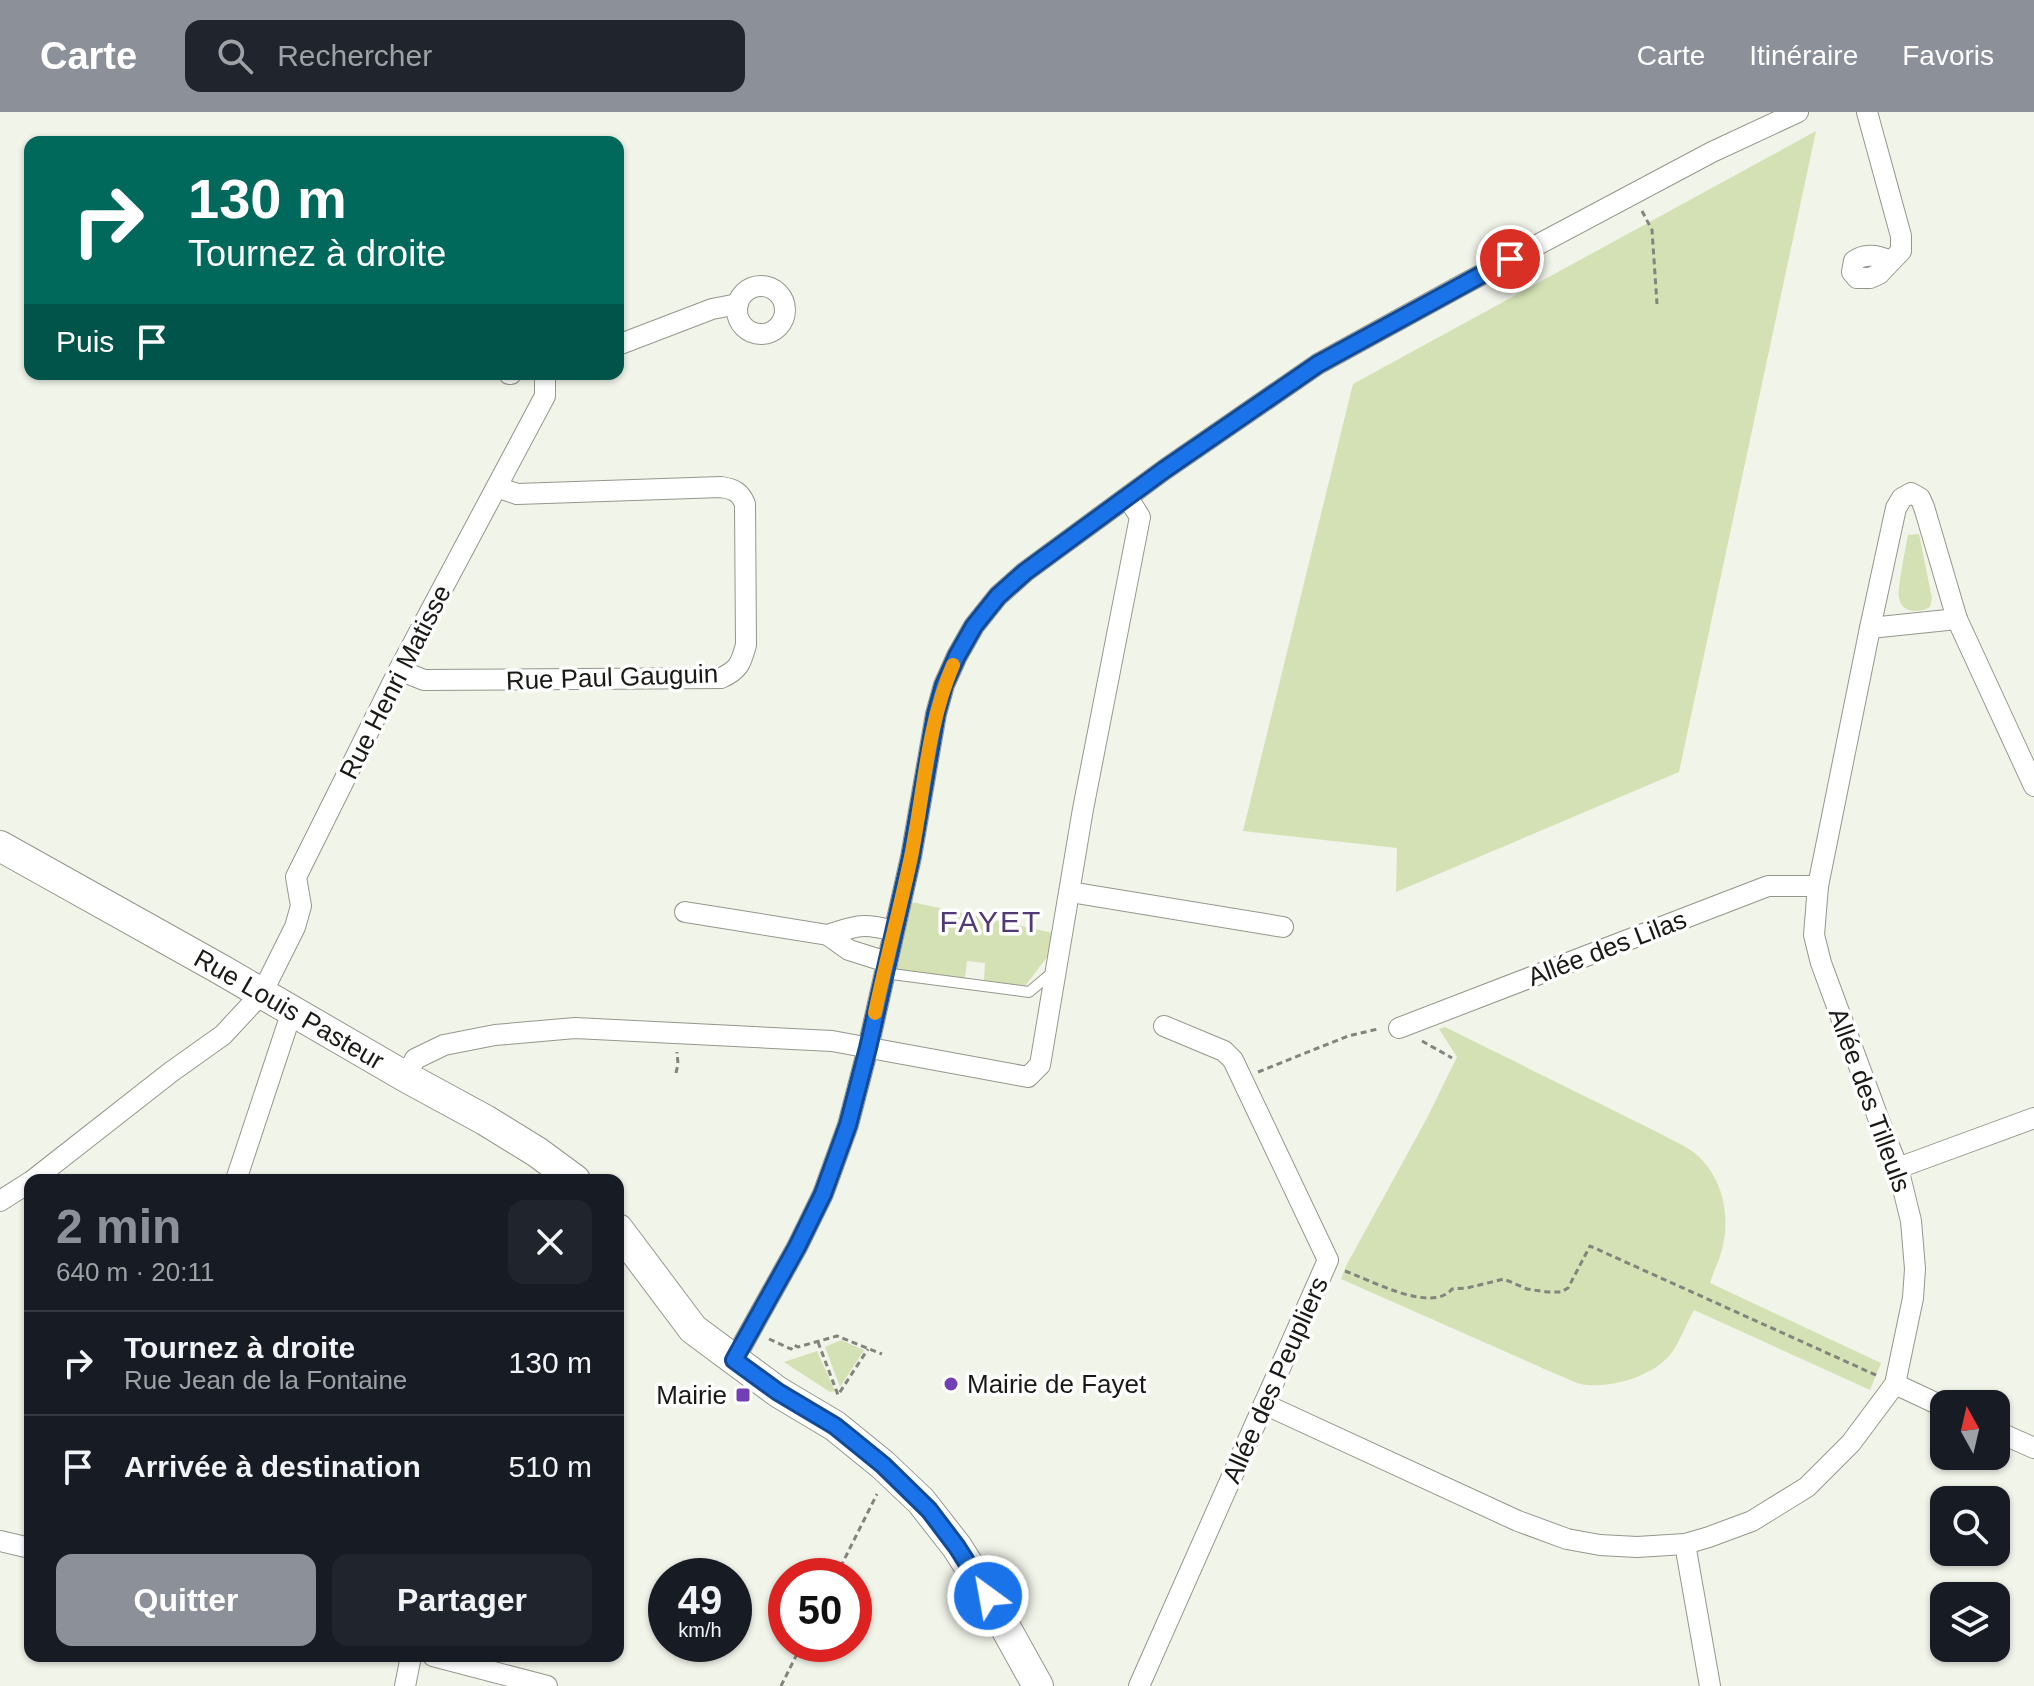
<!DOCTYPE html>
<html lang="fr">
<head>
<meta charset="utf-8">
<style>
  :root { --surface:#171b24; --page:#20242c; --text:#f1f3f6; --muted:#9ea1a6; --line:#363941; --accent:#8c9099 }
  body { margin:0; font-family:Helvetica,sans-serif; background:var(--page); color:var(--text); height:100vh; display:flex; flex-direction:column; font-size:30px; white-space:nowrap }
  * { box-sizing:border-box; margin:0 }
  p { font-size:26px; color:var(--muted) }
  .icon { flex:none; width:44px; height:44px; fill:none; stroke:currentColor; stroke-width:2; stroke-linecap:round; stroke-linejoin:round }
  .map { position:relative; flex:1; overflow:hidden }
  .side { position:absolute; left:24px; top:1062px; width:600px; height:488px; display:flex; flex-direction:column; background:var(--surface); border-radius:16px; box-shadow:0 2px 6px #0004 }
  .side>* { flex:none }
  .top-card { position:absolute; left:24px; top:24px; width:600px; height:244px; border-radius:16px; box-shadow:0 2px 6px #0004; background:#00695c; color:#fff; overflow:hidden }
  .needle { width:52px; rotate:352deg }
  .controls { position:absolute; left:1930px; top:1278px; display:grid; gap:16px }
  .controls a { display:grid; place-items:center; width:80px; height:80px; border-radius:16px; background:var(--surface); box-shadow:0 2px 6px #0004; font-size:40px }
  .speed { position:absolute; left:648px; top:1446px; display:flex; gap:16px; font-size:40px; font-weight:700; text-align:center }
  .speed>* { display:grid; place-content:center; width:104px; height:104px; border-radius:50%; background:var(--surface); box-shadow:0 2px 6px #0004; line-height:1 }
  .speed small { font-size:20px; font-weight:400 }
  .speed .limit { border:12px solid #d22; background:#fff; color:#111 }
  .pin { position:absolute; display:grid; place-items:center; width:68px; height:68px; color:#fff; margin:-34px; border:4px solid #fff; border-radius:50%; box-shadow:0 2px 8px #0007 }
  .me { position:absolute; width:88px; margin:-44px; rotate:328deg; stroke-linejoin:round; filter:drop-shadow(0 0 6px #0008) }
  .turn { display:flex; align-items:center; gap:28px; height:168px; padding:0 32px; font-size:36px }
  .turn .icon { width:104px; height:104px; stroke-width:2.5 }
  .turn b { display:block; font-size:56px; line-height:68px }
  .then { display:flex; align-items:center; height:76px; padding:0 32px; background:#0003; gap:16px; font-size:30px }
  .round { display:grid; place-items:center; flex:none; width:84px; height:84px; border-radius:16px; background:var(--page) }
  .headline { display:flex; align-items:center; justify-content:space-between; height:136px; padding:0 32px }
  h1 { font-size:48px; font-weight:700; line-height:60px; color:var(--accent) }
  .button { display:flex; gap:16px; margin-top:auto; padding:16px 32px }
  .button a { flex:1; height:92px; border-radius:16px; background:var(--accent); color:#fff; font-size:32px; font-weight:700; line-height:92px; text-align:center }
  .button a+a { background:var(--page); color:var(--text) }
  ul { padding:0; list-style:none }
  li { display:flex; align-items:center; gap:24px; height:104px; padding:0 32px; border-top:2px solid var(--line) }
  li div { flex:1 }
  li b { display:block; font-size:30px }
  li em { font-style:normal }
  header { display:flex; align-items:center; gap:48px; box-sizing:border-box; height:112px; padding:0 40px; background:var(--accent); color:#fff }
  header strong { font-size:38px }
  nav { display:flex; gap:44px; margin-inline-start:auto; font-size:28px }
  .search { width:560px; height:72px; background:var(--page); display:flex; align-items:center; gap:20px; box-sizing:border-box; padding:0 28px; border-radius:16px; color:var(--muted); font-size:30px }
  .map>svg:first-child { display:block }
  .grass { fill:#d4e1b4 }
  .lines { fill:none; stroke-linecap:round; stroke-linejoin:round }
  .lane-casing { stroke:#94978c; stroke-width:12 }
  .street-casing { stroke:#94978c; stroke-width:22 }
  .secondary-casing { stroke:#94978c; stroke-width:32 }
  .path { stroke:#82847d; stroke-width:3; stroke-dasharray:6 4; stroke-linecap:butt }
  .lane { stroke:#fff; stroke-width:10 }
  .street { stroke:#fff; stroke-width:20 }
  .secondary { stroke:#fff; stroke-width:30 }
  .route-casing { stroke:#114b97; stroke-width:20 }
  .route { stroke:#1a73e8; stroke-width:14 }
  .slow { stroke:#f59e0b; stroke-width:14 }
  .poi-dot { fill:#733fb6; stroke:#fff; stroke-width:3 }
  .labels { text-anchor:middle; dominant-baseline:central; stroke-width:7; stroke-linejoin:round; paint-order:stroke }
  .street-label { font-size:26px; fill:#191a16; stroke:#fff }
  .poi-label { font-size:26px; fill:#191a16; stroke:#fff; text-anchor:start }
  .quarter-label { font-size:30px; letter-spacing:2px; fill:#513975; stroke:#fff }
</style>
</head>
<body>
<header>
<strong>Carte</strong>
<div class="search"><svg class="icon" aria-label="search" viewBox="0 0 24 24"><circle cx="10" cy="10" r="6"/><path d="M15 15l6 6"/></svg>Rechercher</div>
<nav><a>Carte</a><a>Itinéraire</a><a>Favoris</a></nav>
</header>
<div class="map">
<svg width="2034" height="1574" viewBox="0 0 2034 1574">
  <rect width="100%" height="100%" fill="#f1f4e9"/>
  <g class="grass">
    <path d="M1816 19 1679 660 1396 780 1397 736 1243 719 1353 272Z"/>
    <path d="M1919 422 1932 486 1930 495C1919 501 1902 502 1899 486 1897 477 1906 435 1908 423Z"/>
    <path d="M912 790 1053 821 1051 840 1025 874 984 868 985 851 967 849 965 866 897 858Z"/>
    <path d="M1445 915 1659 1021C1669 1027 1682 1032 1692 1039 1723 1062 1732 1105 1721 1141 1718 1151 1713 1161 1710 1171L1881 1251 1870 1278 1694 1198C1686 1212 1680 1230 1670 1243 1652 1264 1615 1275 1588 1273 1578 1273 1567 1266 1558 1263L1341 1167 1346 1154 1427 1006 1457 945 1439 917Z"/>
    <path d="M841 1228 864 1238 840 1275 825 1235Z"/>
    <path d="M817 1239 835 1279 830 1280 784 1250Z"/>
  </g>
  <g class="lines">
    <defs>
      <path id="lane" d="M884 861 1029 880 1053 860"/>
      <g id="street">
        <path d="M1867 0 1901 124V139L1879 162 1870 166H1857L1852 160 1854 149C1866 140 1878 144 1891 149"/>
        <circle cx="761" cy="198" r="24"/>
        <path d="M618 233 712 197 738 192"/>
        <path d="M509 262H511"/>
        <path d="M1870 516 1957 507"/>
        <path d="M399 558 424 568 721 566C739 558 741 551 746 533L745 392C740 380 734 377 721 375L517 382 497 375"/>
        <path d="M1070 780 1283 815"/>
        <path d="M685 800 828 823"/>
        <path d="M887 850 849 838 828 823C857 813 864 811 894 819"/>
        <path d="M1399 916 1768 774H1818"/>
        <path d="M406 965 415 947 444 933 495 923 575 916 832 929 1028 965 1040 953 1083 697 1140 405 1128 386"/>
        <path d="M1898 1056 2034 1006"/>
        <path d="M33 1068 171 960 223 923 262 881 295 815 301 794 296 765 399 558 545 284V262"/>
        <path d="M236 1068 292 899"/>
        <path d="M0 1089 30 1070"/>
        <path d="M734 1248 797 1135 823 1082 848 1013 868 936 911 745 936 602 944 573 957 544 974 514 998 484 1025 460 1164 358 1318 252 1462 173 1712 40 1798 0"/>
        <path d="M1895 1272 1944 1295"/>
        <path d="M1264 1292 1518 1409 1567 1427 1600 1433 1637 1435 1685 1432 1709 1425 1752 1409 1807 1375 1851 1331 1895 1272 1913 1186 1915 1157 1911 1109 1898 1056 1883 1019 1821 851 1814 823 1818 774 1870 516 1896 396 1902 386 1911 381 1920 386 1924 395 1957 507 2034 674"/>
        <path d="M1996 1319 2034 1336"/>
        <path d="M0 1429 30 1436"/>
        <path d="M1685 1432 1710 1574"/>
        <path d="M433 1544 547 1574"/>
        <path d="M405 1574 411 1544"/>
        <path d="M1139 1574 1328 1148 1233 948 1224 939 1164 914"/>
      </g>
      <g id="secondary">
        <path id="s1" d="M0 734 220 857 406 965 485 1008 537 1040 575 1068"/>
        <path d="M618 1117 693 1217 778 1280 835 1314 883 1353 921 1389 957 1435 988 1484 1038 1574"/>
      </g>
    </defs>
    <use href="#lane" class="lane-casing"/>
    <use href="#street" class="street-casing"/>
    <use href="#secondary" class="secondary-casing"/>
    <g class="path">
      <path d="M1642 99 1652 118 1657 192"/>
      <path d="M1422 929 1452 946"/>
      <path d="M1258 960 1348 924 1378 917"/>
      <path d="M676 961 678 952 677 940"/>
      <path d="M1345 1159C1370 1168 1432 1202 1452 1177L1467 1176 1504 1167 1527 1177 1547 1180H1561L1568 1176 1590 1134 1878 1264"/>
      <path d="M769 1227 791 1237 794 1233 798 1235 837 1224 882 1242"/>
      <path d="M818 1230 838 1283 868 1237"/>
      <path d="M836 1464 877 1382"/>
      <path d="M781 1574 802 1532"/>
    </g>
    <use href="#lane" class="lane"/>
    <use href="#street" class="street"/>
    <use href="#secondary" class="secondary"/>
  </g>
  <g class="lines">
    <defs>
      <path id="route" d="M988 1484 957 1435 929 1398 883 1353 835 1314 778 1280 734 1248 797 1135 823 1082 848 1013 868 936 911 745 936 602 944 573 957 544 974 514 998 484 1025 460 1164 358 1318 252 1510 147"/>
    </defs>
    <use href="#route" class="route-casing"/>
    <use href="#route" class="route"/>
    <path class="slow" d="M875 901C886 848 900 797 911 745 924 681 927 613 953 553"/>
  </g>
  <g class="poi-dot">
    <circle cx="951" cy="1272" r="8"/>
    <rect x="735" y="1275" width="16" height="16" rx="4"/>
  </g>
  <g class="labels">
    <g class="street-label">
      <text transform="translate(612 565) rotate(-2)">Rue Paul Gauguin</text>
      <text transform="translate(395 570) rotate(-63)">Rue Henri Matisse</text>
      <text transform="translate(1607 836) rotate(-21)">Allée des Lilas</text>
      <text stroke="none"><textPath href="#s1" startOffset="332">Rue Louis Pasteur</textPath></text>
      <text transform="translate(1870 988) rotate(70)">Allée des Tilleuls</text>
      <text transform="translate(1275 1268) rotate(-66)">Allée des Peupliers</text>
    </g>
    <g class="poi-label">
      <text x="967" y="1272">Mairie de Fayet</text>
      <text x="727" y="1283" text-anchor="end">Mairie</text>
    </g>
    <g class="quarter-label">
      <text x="991" y="809">FAYET</text>
    </g>
  </g>
</svg>
<div class="controls">
<a><svg class="needle" viewBox="-14 -14 28 28"><path d="M0-13l5 13h-10z" fill="#e53935"/><path d="M0 13l5-13h-10z" fill="#9ea1a6"/></svg></a>
<a><svg class="icon" aria-label="search" viewBox="0 0 24 24"><circle cx="10" cy="10" r="6"/><path d="M15 15l6 6"/></svg></a>
<a><svg class="icon" aria-label="layers" viewBox="0 0 24 24"><path d="M12 4l9 5-9 5-9-5zM3 14l9 5 9-5"/></svg></a>
</div>
<div class="speed"><div>49<small>km/h</small></div><div class="limit">50</div></div>
<div class="pin" style="left:1510px;top:147px;background:#d93025"><svg class="icon" aria-label="arrive" viewBox="0 0 24 24"><path d="M6 21V4h12l-3 4 3 4H6"/></svg></div>
<svg class="me" style="left:988px;top:1484px" viewBox="-20 -20 40 40"><circle r="17" fill="#1a73e8" stroke="#fff" stroke-width="3"/><path d="M0-11L8 9 0 5-8 9z" fill="#fff"/></svg>
<div class="top-card">
<div class="turn"><svg class="icon" aria-label="right" viewBox="0 0 24 24"><path d="M7 20v-9h11M14 6l5 5-5 5"/></svg><div><b>130 m</b>Tournez à droite</div></div>
<div class="then">Puis<svg class="icon" aria-label="arrive" viewBox="0 0 24 24"><path d="M6 21V4h12l-3 4 3 4H6"/></svg></div>
</div>
<section class="side">
<div class="headline"><div><h1>2 min</h1><p>640 m · 20:11</p></div><a class="round"><svg class="icon" aria-label="close" viewBox="0 0 24 24"><path d="M6 6l12 12M18 6L6 18"/></svg></a></div>
<ul>
<li><svg class="icon" aria-label="right" viewBox="0 0 24 24"><path d="M7 20v-9h11M14 6l5 5-5 5"/></svg><div><b>Tournez à droite</b><p>Rue Jean de la Fontaine</p></div><em>130 m</em></li>
<li><svg class="icon" aria-label="arrive" viewBox="0 0 24 24"><path d="M6 21V4h12l-3 4 3 4H6"/></svg><div><b>Arrivée à destination</b></div><em>510 m</em></li>
</ul>
<div class="button"><a>Quitter</a><a>Partager</a></div>
</section>
</div>
</body>
</html>
